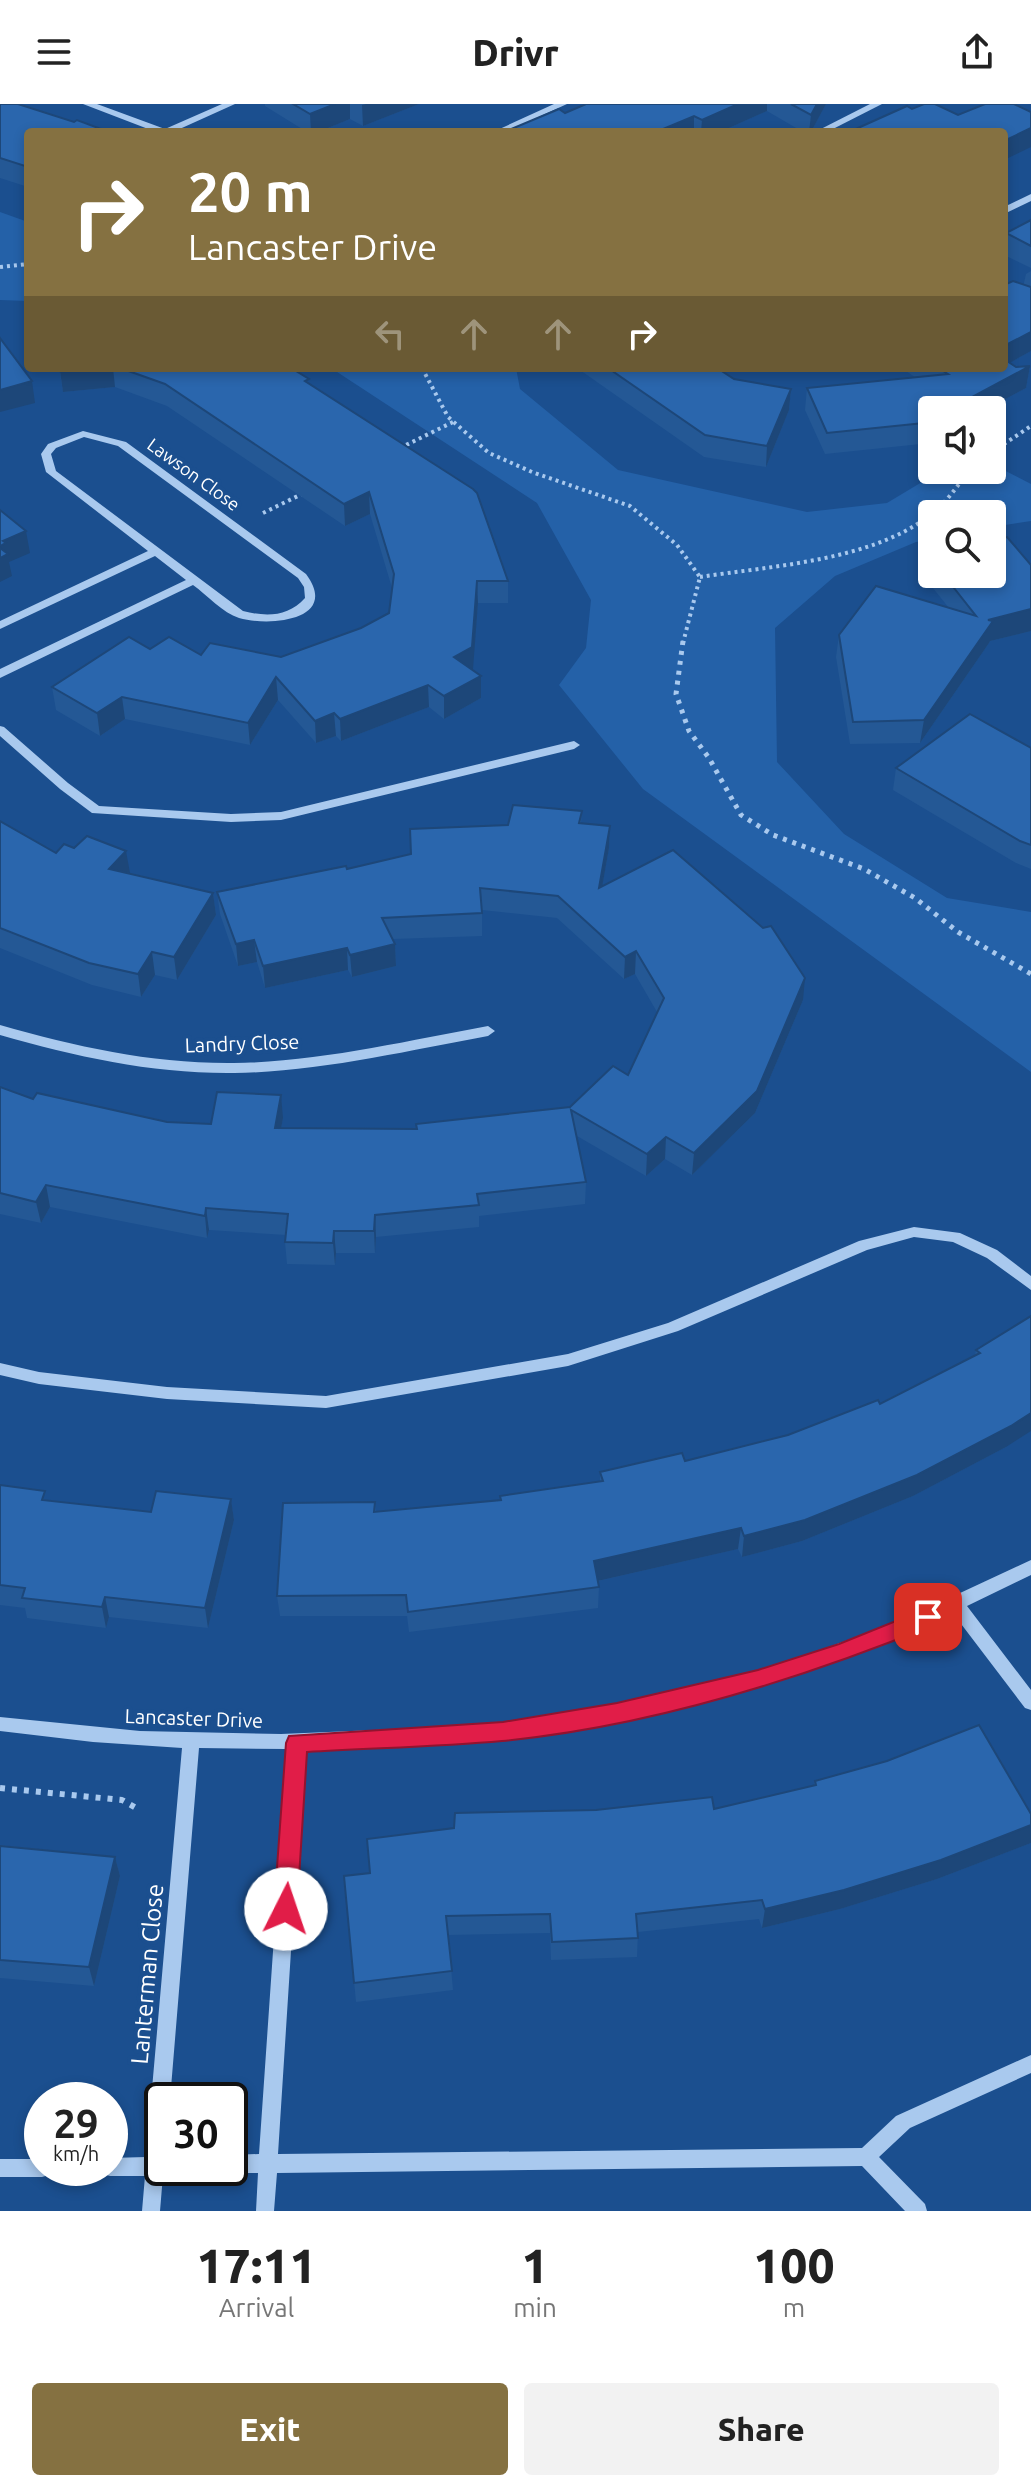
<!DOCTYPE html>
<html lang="en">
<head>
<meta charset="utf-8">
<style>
  :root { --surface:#fff; --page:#f2f2f2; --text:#222; --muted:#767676; --accent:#857141 }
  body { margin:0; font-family:Ubuntu,sans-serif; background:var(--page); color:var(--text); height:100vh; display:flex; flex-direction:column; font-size:30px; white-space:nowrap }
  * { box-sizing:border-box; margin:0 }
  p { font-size:26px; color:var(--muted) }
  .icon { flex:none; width:44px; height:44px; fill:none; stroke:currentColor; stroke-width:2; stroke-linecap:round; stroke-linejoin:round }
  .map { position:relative; height:2107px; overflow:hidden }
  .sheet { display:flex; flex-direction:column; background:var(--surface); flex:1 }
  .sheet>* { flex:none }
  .hud { position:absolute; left:24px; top:24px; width:984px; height:244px; border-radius:8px; box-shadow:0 4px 12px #0003; background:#857141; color:#fff; overflow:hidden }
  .tools { position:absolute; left:918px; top:292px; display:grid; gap:16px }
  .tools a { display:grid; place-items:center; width:88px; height:88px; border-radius:8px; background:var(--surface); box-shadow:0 4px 12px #0003; font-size:40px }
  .speed { position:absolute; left:24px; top:1978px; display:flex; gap:16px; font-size:40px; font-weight:700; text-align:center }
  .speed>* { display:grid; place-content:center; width:104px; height:104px; border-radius:50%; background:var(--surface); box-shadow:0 4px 12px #0003; line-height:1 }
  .speed small { font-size:20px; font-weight:400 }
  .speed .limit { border:4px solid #111; border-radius:12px; background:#fff; color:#111 }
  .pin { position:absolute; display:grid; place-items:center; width:68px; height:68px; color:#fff; margin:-34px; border-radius:16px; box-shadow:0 4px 12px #0006 }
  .me { position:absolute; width:88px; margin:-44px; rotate:4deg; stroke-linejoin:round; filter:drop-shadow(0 0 6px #0008) }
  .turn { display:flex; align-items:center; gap:28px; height:168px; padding:0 32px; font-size:36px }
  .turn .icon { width:104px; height:104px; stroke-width:2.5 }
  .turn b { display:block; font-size:56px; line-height:68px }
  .lanes { display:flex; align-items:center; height:76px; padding:0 32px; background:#0003; justify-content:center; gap:40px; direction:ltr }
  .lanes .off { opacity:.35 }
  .eta { display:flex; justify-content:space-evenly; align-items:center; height:136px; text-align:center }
  .eta b { font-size:48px; font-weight:800; line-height:56px }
  .button { display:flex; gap:16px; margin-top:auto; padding:16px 32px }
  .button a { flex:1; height:92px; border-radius:8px; background:var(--accent); color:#fff; font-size:32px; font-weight:800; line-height:92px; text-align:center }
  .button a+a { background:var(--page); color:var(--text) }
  header { display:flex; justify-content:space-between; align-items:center; height:104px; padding:0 32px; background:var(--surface); font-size:36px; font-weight:800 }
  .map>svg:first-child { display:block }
  .green { fill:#2461a8 }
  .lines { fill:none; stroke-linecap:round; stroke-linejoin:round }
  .path-far2 { stroke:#a9c9ee; stroke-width:4; stroke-dasharray:3 4; stroke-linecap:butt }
  .path-far1 { stroke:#a9c9ee; stroke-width:5; stroke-dasharray:4 6; stroke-linecap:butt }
  .path { stroke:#a9c9ee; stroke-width:6; stroke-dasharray:5 7; stroke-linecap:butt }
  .minor { fill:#a9c9ee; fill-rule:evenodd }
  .wall { fill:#245895 }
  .shaded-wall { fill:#1d4779 }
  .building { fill:#2a66ad; stroke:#1d4779; stroke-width:2 }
  .route { fill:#e11d48; stroke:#92132f; stroke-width:2 }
  .labels { text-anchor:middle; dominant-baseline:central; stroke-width:8; stroke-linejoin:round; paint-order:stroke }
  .far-street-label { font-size:18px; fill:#fff; stroke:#1b4f8f }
  .street-label { font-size:20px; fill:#fff; stroke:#1b4f8f }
  .near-street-label { font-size:24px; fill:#fff; stroke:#1b4f8f }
</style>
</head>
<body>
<header><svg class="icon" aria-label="menu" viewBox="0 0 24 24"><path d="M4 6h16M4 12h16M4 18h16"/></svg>Drivr<svg class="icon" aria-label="share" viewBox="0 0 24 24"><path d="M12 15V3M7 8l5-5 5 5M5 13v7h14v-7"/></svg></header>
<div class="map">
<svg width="1031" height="2107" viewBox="0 0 1031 2107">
  <rect width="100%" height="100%" fill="#1b4f8f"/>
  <g class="green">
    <path d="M0 108 28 118V197L0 196Z"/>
    <path d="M331 264H516L520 285 618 366 807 408 887 399 942 366H992V360L1031 380V417L992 423V410H932V435L916 438 835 472 775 524 777 658 844 730 947 794 1031 808V968L643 685 559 581 586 544 591 496 537 399Z"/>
  </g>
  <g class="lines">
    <g class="path-far2">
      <path d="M0 163 28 160"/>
      <path d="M422 264 448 313 489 349 532 368 630 402 677 441 700 473 683 539"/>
      <path d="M400 344 453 318"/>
      <path d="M992 348 1031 322"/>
      <path d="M263 409 304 389"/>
      <path d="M700 473C771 462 870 457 929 412 945 400 958 382 969 366"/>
    </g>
    <path class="path-far1" d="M683 537 676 590 689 627 709 654 741 711 773 731 864 765 915 794 958 828 1031 870"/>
    <path class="path" d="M0 1684 122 1696 138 1705"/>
    <g class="minor">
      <path d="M83 0H97L165 25 222 0H235L173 28H156Z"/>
      <path d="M554 0H567L506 28H493Z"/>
      <path d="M870 0H882L827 28H815Z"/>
      <path d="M1031 90V97L1004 110V103Z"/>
      <path d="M83 327 126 338 306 470C340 516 271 523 239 514 223 509 207 491 193 481L0 574V565L186 476 155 452 0 525V517L148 447 46 368 41 350 48 340ZM84 333 118 342 298 474 304 483 305 494C288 513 266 513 243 507L56 367 51 350 56 344Z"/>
      <path d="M0 622 4 623 68 679 99 702 231 710 281 708 574 637 580 641 574 645 281 716 231 718 92 709 60 685 0 632Z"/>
      <path d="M0 921C77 943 154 960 234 959 319 958 405 937 488 922L495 927 488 932C405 947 319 968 234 969 154 970 77 953 0 931Z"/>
      <path d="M914 1123 960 1129 997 1146 1031 1172V1186L987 1154 953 1138 914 1133 867 1146 678 1227 568 1262 326 1304 167 1295 39 1280 0 1271V1259L39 1268 167 1283 326 1292 568 1250 668 1219 859 1137Z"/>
      <path d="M1031 1456V1471L967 1502 1031 1586V1606L1025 1604 952 1508C831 1563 703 1606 571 1626 483 1639 393 1642 304 1644L278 2050 862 2044 896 2012 1031 1951V1969L910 2024 879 2053 925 2100 927 2107H905L862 2062 277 2069 274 2107H256L258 2069H230L222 2064H230V2051L259 2050 287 1645 199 1644 170 1996H162V2064H171L169 2069 163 2071 160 2107H142L145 2072H110L103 2070 101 2064H110V2054L146 2053 182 1644 93 1638 0 1627V1613L140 1627 281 1630 470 1622 570 1611 639 1599 707 1583 774 1563 900 1517Z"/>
      <path d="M0 2055H42V2064H51L49 2071 42 2073H0Z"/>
    </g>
  </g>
  <g class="wall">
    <path d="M0 0 74 18 109 28H28V83L0 74Z"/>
    <path d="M265 0H419L363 22 350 15 318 28H307L265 2Z"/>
    <path d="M586 0H826L811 28H803L767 7 720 28H504L565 9Z"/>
    <path d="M1031 116V164L1004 151 1006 129Z"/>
    <path d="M1031 167V247L1009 259 1016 263 1030 262 1026 284 985 306H932V335L921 340 825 350 805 306 807 284 915 273 901 264H1004L1026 170Z"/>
    <path d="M59 264H291L310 281 508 477V499H478L472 566 481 572V594L444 615 429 603 341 637 336 632 316 639 278 596 250 641 125 615 100 632 56 606 52 583 150 545 201 551 281 553 361 524 389 509 392 484 370 410 345 422 167 302 115 283 63 288Z"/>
    <path d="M577 264H717L734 275 791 285 789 306 766 363 704 353Z"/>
    <path d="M932 450V470H992L1031 461V527L990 537 989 539 920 639 850 640 836 553 839 531 949 504 924 473 927 451Z"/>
    <path d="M1031 644V765L1016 759 893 686 896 664Z"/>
    <path d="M582 707 581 719 610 722 609 744 602 782 803 896 755 1009 692 1071 665 1055 646 1072 577 1032 586 1078 585 1100 479 1112V1123L376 1133 375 1149H336L335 1161 287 1160 285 1138 286 1131 209 1126 207 1134 50 1103 41 1119 0 1110V983L33 995 167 1018 211 1020 283 1014 281 1024 416 1025 570 1003 628 971 657 908 635 870 624 875 557 814 482 806V832L393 835 395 840 396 862 352 873 348 866 265 884 257 858 238 862 220 810 217 788 347 765 411 750 508 721Z"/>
    <path d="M0 717 56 749 130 769 213 789 216 811 177 876 155 871 141 893 92 881 0 844Z"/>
    <path d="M1031 1212 1006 1343 913 1392 802 1437 742 1453 738 1445 598 1477 599 1483 598 1504 409 1528 407 1512H280L277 1492 375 1398 376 1408 500 1396V1392L600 1378V1368L685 1357 788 1331 880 1300 975 1252 976 1246Z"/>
    <path d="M0 1381 47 1396 151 1408 231 1395 234 1416 208 1524 109 1513 106 1524 27 1514 25 1504 0 1501Z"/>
    <path d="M815 1677 1031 1739 937 1775 840 1805 762 1824 759 1815 638 1828 637 1853 551 1856 550 1829 448 1831 453 1886 356 1898 344 1772 370 1769 714 1705 814 1681Z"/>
    <path d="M0 1741 115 1753 120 1772 94 1882 0 1874Z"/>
  </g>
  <g class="shaded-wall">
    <path d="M335 0H350V15L318 28H311L310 10Z"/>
    <path d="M366 0H419L363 22 362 1Z"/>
    <path d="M738 0H767V7L720 28H701L702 16Z"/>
    <path d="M817 0H826L811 28H809L811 11Z"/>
    <path d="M694 12V28H656Z"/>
    <path d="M1031 24V43L1004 56V37Z"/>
    <path d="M1031 228V247L1004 262V242Z"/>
    <path d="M1030 262 1026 284 985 306H948Z"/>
    <path d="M85 264H113L115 283 63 288 60 267Z"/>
    <path d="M32 277 35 299 0 308V286Z"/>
    <path d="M791 285 789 306 766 363 767 342Z"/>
    <path d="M932 315V335L921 340 924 319Z"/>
    <path d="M369 388 370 410 345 422 344 400Z"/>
    <path d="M26 427 30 449 9 458 12 472 0 478V442L3 437Z"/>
    <path d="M477 477 478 499 473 565 455 575 454 553Z"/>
    <path d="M1031 505V527L990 537 989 539 920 639 924 616 988 516Z"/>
    <path d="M481 572V594L444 615V592Z"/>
    <path d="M276 573 278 596 250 641 248 619Z"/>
    <path d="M428 581 429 603 341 637 340 615Z"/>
    <path d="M122 593 125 615 100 632 97 609Z"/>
    <path d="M334 609 336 632 316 639 315 617Z"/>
    <path d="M610 722 609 744 598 806 599 784Z"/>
    <path d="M126 747 130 769 109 765Z"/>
    <path d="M213 789 216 811 177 876 174 853Z"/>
    <path d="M254 836 257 858 238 862 236 840Z"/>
    <path d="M395 840 396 862 352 873 350 851Z"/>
    <path d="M347 844 348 866 265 884 263 862Z"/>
    <path d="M636 847 635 870 624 875 625 853Z"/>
    <path d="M152 848 155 871 141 893 138 870Z"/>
    <path d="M805 874 803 896 755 1009 692 1071 694 1049Z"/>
    <path d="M281 991 283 1014 277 1046 275 1024Z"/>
    <path d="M666 1033 665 1055 646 1072 647 1050Z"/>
    <path d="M46 1081 50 1103 41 1119 36 1098Z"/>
    <path d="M206 1104 209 1126 207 1134 205 1112Z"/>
    <path d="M375 1111 376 1133 375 1149 374 1127Z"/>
    <path d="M334 1127 336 1149 335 1161 333 1139Z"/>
    <path d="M1031 1309V1327L1006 1343 913 1392 802 1437 742 1453 744 1432Z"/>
    <path d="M231 1395 234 1416 208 1524 205 1504Z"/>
    <path d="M741 1424 738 1445 593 1478 594 1457Z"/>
    <path d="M105 1493 109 1513 106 1524 102 1503Z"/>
    <path d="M1031 1721V1739L937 1775 840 1805 762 1824 765 1805Z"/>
    <path d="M115 1753 120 1772 94 1882 89 1863Z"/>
  </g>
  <g class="building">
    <path d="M0 0H18L74 18 77 16 109 28H28V63L0 54Z"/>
    <path d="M293 0H335L310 10Z"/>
    <path d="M586 0H738L702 16 694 12 656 28H504L559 5 565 9Z"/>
    <path d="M791 0H817L811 11Z"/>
    <path d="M924 0H935L958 11 985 0H1014L1031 8V24L1004 37V28H849L907 2 912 5Z"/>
    <path d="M1031 116V142L1006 129Z"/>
    <path d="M1013 177 1031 183V228L1004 242V181Z"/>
    <path d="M0 234 32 277 0 286Z"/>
    <path d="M1004 255 1016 263 1030 262 948 306H932V315L924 319 827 329 807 284 948 270 938 264H1004Z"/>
    <path d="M60 264H85L60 267Z"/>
    <path d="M120 264H291L309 275 305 277 473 385 477 389 508 477H477L472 543 454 553 481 572 444 592 428 581 340 615 334 609 315 617 276 573 248 619 122 593 97 609 52 583 129 533 150 545 169 533 201 551 210 539 281 553 361 524 389 509 394 470 369 388 344 400 165 280Z"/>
    <path d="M608 264H717L734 275 791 285 767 342 705 331Z"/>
    <path d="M0 406 26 427 3 437 6 439 0 442Z"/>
    <path d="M1007 433 1031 461V505L988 516 993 517 924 616 853 618 839 531 876 482 976 512 943 470H992V436Z"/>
    <path d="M0 444 8 450 0 454Z"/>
    <path d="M970 610 1031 644V741L1020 737 896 664Z"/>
    <path d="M513 701 582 707 579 719 610 722 599 784 673 746 763 824 771 822 805 874 757 987 694 1049 666 1033 647 1050 571 1006 586 1078 477 1090 479 1101 375 1111 374 1127H334L333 1139 285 1138 288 1110 206 1104 205 1112 46 1081 36 1098 0 1089V983L33 995 37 989 167 1018 211 1020 217 988 281 991 275 1024 417 1025 416 1020 570 1003 613 962 628 971 664 894 636 847 625 853 558 792 480 784 482 809 382 814 395 840 350 851 347 844 263 862 254 836 236 840 217 788 346 762 347 765 411 750 410 725 508 721Z"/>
    <path d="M0 717 56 749 64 740 74 744 87 732 126 747 109 765 213 789 174 853 152 848 138 870 89 859 0 824Z"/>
    <path d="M1031 1212V1309L1011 1322 917 1371 805 1416 744 1432 741 1424 594 1457 599 1483 408 1508 406 1491 277 1492 283 1399 375 1398 374 1408 501 1396 500 1392 603 1377 600 1368 682 1349 685 1357 788 1331 878 1296 880 1300 980 1249 976 1246Z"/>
    <path d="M0 1381 45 1387 42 1396 151 1408 156 1387 231 1395 205 1504 105 1493 102 1503 22 1494 25 1484 0 1481Z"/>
    <path d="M979 1621 1031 1710V1721L941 1756 844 1786 765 1805 762 1796 636 1810 638 1834 552 1838 550 1810 446 1812 452 1867 354 1879 344 1772 370 1769 367 1735 454 1724 455 1709 596 1706 712 1693 714 1705 816 1681 815 1677 887 1657Z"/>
    <path d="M0 1742 115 1753 89 1863 0 1856Z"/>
  </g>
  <path class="route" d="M928 1504 936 1507 939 1513 936 1520C801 1575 647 1623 502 1637 437 1643 371 1644 307 1648L297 1805 294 1812 286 1815 278 1812 274 1805 286 1639 289 1632 503 1618 617 1599 758 1566 839 1540Z"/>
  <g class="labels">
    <g class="far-street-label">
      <text transform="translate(194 370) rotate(36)">Lawson Close</text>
    </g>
    <g class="street-label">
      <text transform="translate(242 939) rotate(-2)">Landry Close</text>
      <text transform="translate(194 1614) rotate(2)">Lancaster Drive</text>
    </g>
    <g class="near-street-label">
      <text transform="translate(147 1870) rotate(-85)">Lanterman Close</text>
    </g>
  </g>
</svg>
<div class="tools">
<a><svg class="icon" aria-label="sound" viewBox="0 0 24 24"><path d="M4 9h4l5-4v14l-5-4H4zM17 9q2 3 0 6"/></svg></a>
<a><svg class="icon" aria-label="search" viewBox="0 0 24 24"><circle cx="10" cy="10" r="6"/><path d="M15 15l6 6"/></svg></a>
</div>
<div class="speed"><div>29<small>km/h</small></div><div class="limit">30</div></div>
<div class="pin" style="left:928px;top:1513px;background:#d93025"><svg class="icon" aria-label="arrive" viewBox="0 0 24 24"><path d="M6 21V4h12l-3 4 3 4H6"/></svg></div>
<svg class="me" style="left:286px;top:1805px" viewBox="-20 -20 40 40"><circle r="19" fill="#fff"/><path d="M0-13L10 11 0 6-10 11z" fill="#e11d48"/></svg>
<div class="hud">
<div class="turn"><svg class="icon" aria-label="right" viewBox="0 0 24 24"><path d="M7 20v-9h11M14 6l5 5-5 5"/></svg><div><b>20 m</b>Lancaster Drive</div></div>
<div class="lanes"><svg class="icon off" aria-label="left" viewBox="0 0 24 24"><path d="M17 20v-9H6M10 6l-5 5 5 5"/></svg><svg class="icon off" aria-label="ahead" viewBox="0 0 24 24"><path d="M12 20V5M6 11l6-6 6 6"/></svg><svg class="icon off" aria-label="ahead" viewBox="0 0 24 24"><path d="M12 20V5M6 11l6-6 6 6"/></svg><svg class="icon" aria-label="right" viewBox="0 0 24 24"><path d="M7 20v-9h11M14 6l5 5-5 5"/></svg></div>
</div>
</div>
<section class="sheet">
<div class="eta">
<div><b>17:11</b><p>Arrival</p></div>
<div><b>1</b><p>min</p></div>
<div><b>100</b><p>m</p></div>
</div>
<div class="button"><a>Exit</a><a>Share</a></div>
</section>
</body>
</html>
